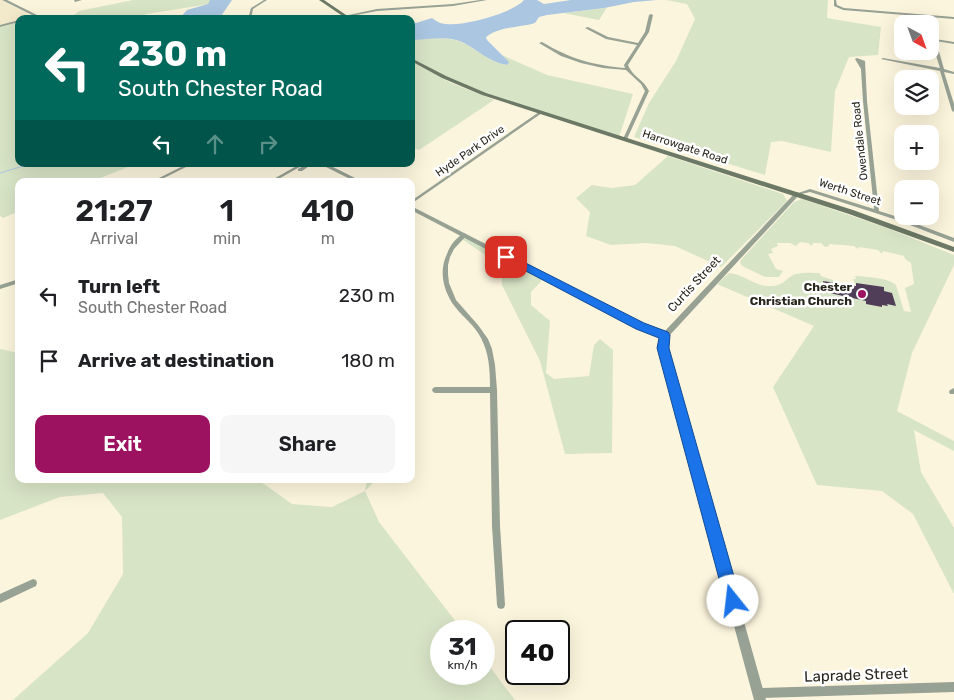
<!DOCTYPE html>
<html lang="en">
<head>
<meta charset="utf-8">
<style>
  :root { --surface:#fff; --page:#f6f6f6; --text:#202124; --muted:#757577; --accent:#9c1260 }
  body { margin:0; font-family:Rubik,sans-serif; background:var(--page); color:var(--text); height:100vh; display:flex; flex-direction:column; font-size:19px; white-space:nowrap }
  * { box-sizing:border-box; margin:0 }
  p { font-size:16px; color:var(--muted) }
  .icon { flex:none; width:28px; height:28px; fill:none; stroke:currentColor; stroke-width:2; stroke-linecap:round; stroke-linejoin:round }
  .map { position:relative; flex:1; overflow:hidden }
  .panel { position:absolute; left:15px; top:178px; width:400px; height:305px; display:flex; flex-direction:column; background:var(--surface); border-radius:10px; box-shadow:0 5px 20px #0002 }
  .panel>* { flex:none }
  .guide { position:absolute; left:15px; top:15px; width:400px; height:152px; border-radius:10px; box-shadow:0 5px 20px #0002; background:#00695c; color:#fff; overflow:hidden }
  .needle { width:32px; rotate:139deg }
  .fabs { position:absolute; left:894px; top:15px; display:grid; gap:10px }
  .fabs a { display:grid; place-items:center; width:45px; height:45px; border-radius:10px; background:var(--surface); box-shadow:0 5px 20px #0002; font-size:25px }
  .speed { position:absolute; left:430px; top:620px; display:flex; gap:10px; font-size:25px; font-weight:700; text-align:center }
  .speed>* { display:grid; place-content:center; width:65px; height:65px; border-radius:50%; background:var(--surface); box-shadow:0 5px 20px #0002; line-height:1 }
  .speed small { font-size:12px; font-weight:400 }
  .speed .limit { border:2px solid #111; border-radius:8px; background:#fff; color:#111 }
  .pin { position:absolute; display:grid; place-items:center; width:42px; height:42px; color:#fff; margin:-21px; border-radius:10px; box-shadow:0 2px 8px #0006 }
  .me { position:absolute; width:55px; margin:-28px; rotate:344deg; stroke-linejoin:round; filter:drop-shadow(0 0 4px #0008) }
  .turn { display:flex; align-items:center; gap:18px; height:105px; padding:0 20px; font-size:22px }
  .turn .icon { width:65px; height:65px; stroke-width:2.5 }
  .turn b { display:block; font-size:35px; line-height:42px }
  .lanes { display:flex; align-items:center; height:48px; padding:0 20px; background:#0003; justify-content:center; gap:25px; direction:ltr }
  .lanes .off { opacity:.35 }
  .eta { display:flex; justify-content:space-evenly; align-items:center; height:85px; text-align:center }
  .eta b { font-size:30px; font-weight:600; line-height:35px }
  .button { display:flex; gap:10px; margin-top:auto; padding:10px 20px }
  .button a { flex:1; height:58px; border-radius:10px; background:var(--accent); color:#fff; font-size:20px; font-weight:600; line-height:58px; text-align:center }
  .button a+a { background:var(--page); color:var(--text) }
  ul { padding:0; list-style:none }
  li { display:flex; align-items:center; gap:15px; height:65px; padding:0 20px }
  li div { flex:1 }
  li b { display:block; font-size:19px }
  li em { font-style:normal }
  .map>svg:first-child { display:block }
  .built { fill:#f3eacb }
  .green { fill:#d8e4c6 }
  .water { fill:#abc6e1 }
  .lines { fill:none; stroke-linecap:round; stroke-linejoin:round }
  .stream { stroke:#abc6e1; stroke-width:1 }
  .building { fill:#503e58 }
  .minor { fill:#97a194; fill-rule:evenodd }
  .tertiary { fill:#97a194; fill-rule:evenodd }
  .secondary { fill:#6b7966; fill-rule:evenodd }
  .route { fill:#1a73e8; stroke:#114b97 }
  .poi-dot { fill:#9c1260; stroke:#fff; stroke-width:2 }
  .labels { text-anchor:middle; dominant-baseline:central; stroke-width:5; stroke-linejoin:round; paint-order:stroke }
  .far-street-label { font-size:11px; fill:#28251c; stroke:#fff }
  .street-label { font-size:12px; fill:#28251c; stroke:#fff }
  .poi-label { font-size:12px; font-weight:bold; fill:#28251c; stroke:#fff; text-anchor:end }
  .near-street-label { font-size:15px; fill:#28251c; stroke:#fff }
</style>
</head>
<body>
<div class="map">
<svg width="954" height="700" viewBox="0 0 954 700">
  <rect width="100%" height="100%" fill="#fcf5dd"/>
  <path class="built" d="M0 0H1L30 15 26 19H19V21L0 25Z"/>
  <g class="green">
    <path d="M133 0H219L209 4 147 14 132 19H60L74 15 79 11Z"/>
    <path d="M666 0H828L827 18 881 27 878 55 849 57 835 91 831 152 782 141 771 142 765 175 671 146 661 145 634 137 649 103 676 61 695 19 687 4Z"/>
    <path d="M608 6 599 20 563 13 604 8Z"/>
    <path d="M19 22V164H135L93 181H19V211L3 218 0 216V27Z"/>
    <path d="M430 38C439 38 453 38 461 42 477 49 489 62 507 65L508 62 502 55 547 75 633 94 619 137 465 87 411 59V40Z"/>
    <path d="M411 61 449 82 494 100 419 150 411 147Z"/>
    <path d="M668 156 783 194 787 201 721 267 675 246 646 243 611 245 586 236 590 212 576 198 592 185 611 188 635 185Z"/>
    <path d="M802 199 884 227 954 255V265L912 353 897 411 954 441V451L914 430 921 472 954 528V594L913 514 882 491 817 485 773 387 814 326 717 284 729 273C743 274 753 285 767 286 786 287 785 277 796 274 803 272 813 273 820 273L821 276 833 280 834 284 857 288 853 279H856L855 276C868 277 886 277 896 285L904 311 911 312 905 288 914 284 911 263 905 259 904 256 883 251 882 254 878 250 859 247 858 249 854 246 829 244V246L825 247 821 243H813L812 246 808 243 800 242 796 246 790 243H777L778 246 771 249 773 253 768 254 776 269 783 271 779 277H765L742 266 740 263 741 260 794 202Z"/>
    <path d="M459 235 544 278 531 292V305L550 321 546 373 554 379 589 376 594 345 600 339 613 350 612 453 565 454 540 361 502 285C502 282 502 277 502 273 500 261 470 246 459 237Z"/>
    <path d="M0 349 19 353V479H257L292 504 332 507 365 491 367 479H373L372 484 365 491 379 522 463 631H441V674H484V659L515 700H13L88 633 123 574 122 517 103 493 60 497 0 520Z"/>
  </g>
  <g class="water">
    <path d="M210 0H232L219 19H179L187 10 208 4Z"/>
    <path d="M524 0H537L544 4 571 0H657L634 2 604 8 547 15 539 17 535 23C519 28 499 26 486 37L487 40 509 62 507 65C489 62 478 50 462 42 446 35 427 40 411 40V21L416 23 432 18C436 21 441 24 446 24 464 26 513 13 524 0Z"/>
  </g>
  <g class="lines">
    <path class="stream" d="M0 173 30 164"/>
  </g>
  <path class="building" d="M823 281 856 286V283L884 287V291L892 293 896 306 887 304 888 306 882 305V307L866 304V301L825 292Z"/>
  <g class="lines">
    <g class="minor">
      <path d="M74 0H82L75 2Z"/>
      <path d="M264 0H267L253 9 251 19H248L251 8Z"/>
      <path d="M480 0H487L453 6 377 11 346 17 344 16 377 9 453 4Z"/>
      <path d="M834 0H836L837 5 844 8 954 17V19L843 10 834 6Z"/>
      <path d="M651 14 653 15 649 32 628 65C632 76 644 80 649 91L627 139 625 140 623 139 645 91 641 84 626 70 603 68 581 63 561 56 539 43 542 42C571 59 592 65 625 68L624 65 637 45 606 39 585 28 588 27 608 37 638 43 645 32 649 15Z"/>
      <path d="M38 15 39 17 33 19H28Z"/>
      <path d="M19 20V22L0 27V25Z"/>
      <path d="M930 27 932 28 935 39 954 42V44L936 41 944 69 954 72V74L944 72 954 104V112L952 111 940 71 881 59 883 58 940 68 931 40Z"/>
      <path d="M857 58 865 61 867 101 879 211 901 218 954 238V242L897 220 810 192 797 195 795 194 810 189 874 209 863 101 861 69 855 59Z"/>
      <path d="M539 112 542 113 411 204V201Z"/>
      <path d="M187 164H192L158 181H153Z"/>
      <path d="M300 164H305L275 181H270Z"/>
      <path d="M307 164H312L302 171H298V169Z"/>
      <path d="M464 233 467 235 454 249 450 257 448 265V274L449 283 456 300 478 325 488 339 492 349 495 365 497 390 500 526 505 605 504 608 501 609 498 608 497 605 492 526 490 393H435L433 392 432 390 433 388 435 387H490C490 370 489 353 481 338 475 326 464 318 456 308 444 293 438 272 447 254 450 245 456 238 464 233Z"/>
      <path d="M19 279V283L0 289V285Z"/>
      <path d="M954 388V394H950L949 392 950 390Z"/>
      <path d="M33 579 36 580 37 583 36 586 0 603V594Z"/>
      <path d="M954 682V692L759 698 756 696 754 693 756 690 759 688Z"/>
    </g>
    <g class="tertiary">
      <path d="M2 0H7L45 19H40Z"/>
      <path d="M320 164H327L361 181H354Z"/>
      <path d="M797 192 800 194 799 195 669 336 667 348 766 700H754L659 348 661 336 637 328 411 210V206L643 324 664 332 795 193Z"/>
    </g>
    <g class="secondary">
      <path d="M319 0H324L352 19H347Z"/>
      <path d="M411 58 446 76 486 93 853 210 954 247V252L849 214 482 95 442 78 411 61Z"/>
    </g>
  </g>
  <path class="route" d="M506 253 644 323 668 332 670 335 669 348 741 601 739 607 733 609 727 607 725 601 657 348 659 338 636 329 503 259 502 257Z"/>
  <circle class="poi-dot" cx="862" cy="294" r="5"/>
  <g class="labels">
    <g class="far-street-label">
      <text transform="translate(860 141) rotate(-96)">Owendale Road</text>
      <text transform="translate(685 147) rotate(18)">Harrowgate Road</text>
      <text transform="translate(470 151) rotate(-35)">Hyde Park Drive</text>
      <text transform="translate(850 192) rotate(18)">Werth Street</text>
    </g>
    <g class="street-label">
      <text transform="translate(694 284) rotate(-47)">Curtis Street</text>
    </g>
    <g class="poi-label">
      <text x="852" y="287">Chester<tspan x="852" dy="14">Christian Church</tspan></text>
    </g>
    <g class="near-street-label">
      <text transform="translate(856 675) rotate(-2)">Laprade Street</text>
    </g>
  </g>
</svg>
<div class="fabs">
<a><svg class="needle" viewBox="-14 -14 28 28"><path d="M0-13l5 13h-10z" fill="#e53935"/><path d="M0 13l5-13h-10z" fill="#757577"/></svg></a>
<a><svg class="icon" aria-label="layers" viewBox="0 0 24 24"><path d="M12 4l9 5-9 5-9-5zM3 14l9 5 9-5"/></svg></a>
<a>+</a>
<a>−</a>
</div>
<div class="speed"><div>31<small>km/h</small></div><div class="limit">40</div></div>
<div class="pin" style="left:506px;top:257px;background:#d93025"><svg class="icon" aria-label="arrive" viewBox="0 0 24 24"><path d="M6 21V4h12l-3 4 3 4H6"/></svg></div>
<svg class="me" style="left:733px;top:601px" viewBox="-20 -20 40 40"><circle r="19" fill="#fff"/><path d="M0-13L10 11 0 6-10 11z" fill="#1a73e8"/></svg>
<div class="guide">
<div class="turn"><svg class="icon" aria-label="left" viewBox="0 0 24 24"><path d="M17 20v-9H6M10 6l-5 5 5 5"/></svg><div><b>230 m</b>South Chester Road</div></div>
<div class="lanes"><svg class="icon" aria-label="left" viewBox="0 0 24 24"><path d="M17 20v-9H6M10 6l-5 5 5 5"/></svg><svg class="icon off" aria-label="ahead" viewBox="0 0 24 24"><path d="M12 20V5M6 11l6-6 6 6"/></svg><svg class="icon off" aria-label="right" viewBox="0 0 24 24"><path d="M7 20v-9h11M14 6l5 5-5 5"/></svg></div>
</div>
<section class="panel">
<div class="eta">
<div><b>21:27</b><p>Arrival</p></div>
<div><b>1</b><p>min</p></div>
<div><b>410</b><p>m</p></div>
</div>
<ul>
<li><svg class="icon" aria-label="left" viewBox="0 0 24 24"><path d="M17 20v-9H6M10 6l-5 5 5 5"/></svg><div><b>Turn left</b><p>South Chester Road</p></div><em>230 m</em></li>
<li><svg class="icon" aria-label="arrive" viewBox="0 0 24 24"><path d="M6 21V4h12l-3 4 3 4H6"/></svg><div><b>Arrive at destination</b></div><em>180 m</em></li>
</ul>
<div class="button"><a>Exit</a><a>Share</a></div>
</section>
</div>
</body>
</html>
